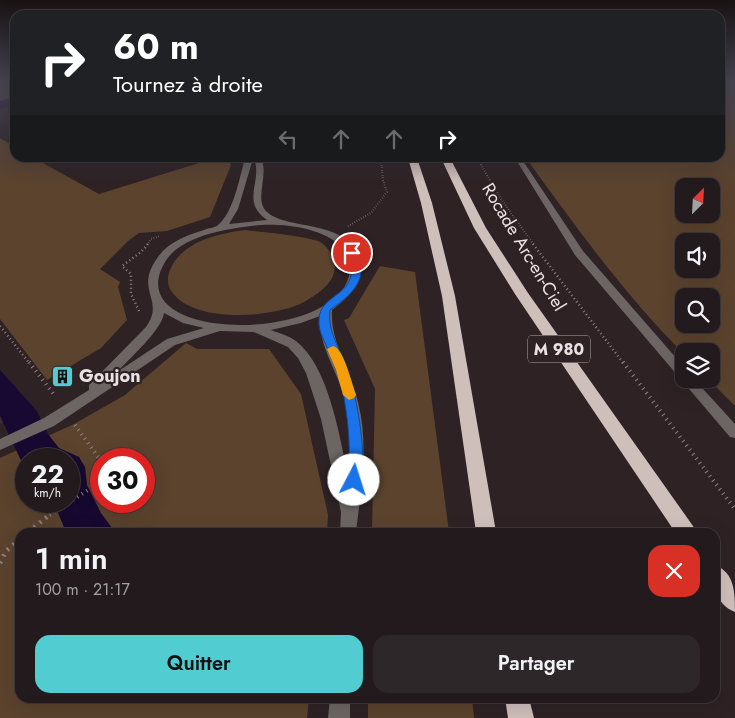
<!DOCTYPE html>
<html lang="fr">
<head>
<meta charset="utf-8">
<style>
  :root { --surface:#221a1c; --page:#2e2729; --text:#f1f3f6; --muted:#a2a1a3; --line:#3f383b; --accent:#51ccd1 }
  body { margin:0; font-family:Jost,sans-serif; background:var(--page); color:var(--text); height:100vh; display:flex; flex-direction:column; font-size:19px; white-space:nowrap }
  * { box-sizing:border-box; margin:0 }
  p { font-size:16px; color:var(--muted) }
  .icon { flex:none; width:28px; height:28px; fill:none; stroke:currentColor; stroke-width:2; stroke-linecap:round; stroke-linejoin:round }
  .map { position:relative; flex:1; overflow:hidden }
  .details { position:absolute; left:15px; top:528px; width:705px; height:175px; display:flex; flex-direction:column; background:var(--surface); border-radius:15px; box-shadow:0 5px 20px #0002,0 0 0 1px var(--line) }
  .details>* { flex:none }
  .top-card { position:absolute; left:10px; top:10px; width:715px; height:152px; border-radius:15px; box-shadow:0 5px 20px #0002,0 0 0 1px var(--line); background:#202124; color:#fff; overflow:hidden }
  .needle { width:32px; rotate:24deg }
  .fabs { position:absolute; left:675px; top:178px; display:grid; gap:10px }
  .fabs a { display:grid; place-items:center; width:45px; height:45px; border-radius:10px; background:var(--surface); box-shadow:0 5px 20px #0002,0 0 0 1px var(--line); font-size:25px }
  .speed { position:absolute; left:15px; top:448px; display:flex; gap:10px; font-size:25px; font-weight:700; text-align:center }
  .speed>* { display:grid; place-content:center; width:65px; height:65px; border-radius:50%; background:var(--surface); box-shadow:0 5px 20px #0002,0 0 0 1px var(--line); line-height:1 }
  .speed small { font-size:12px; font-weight:400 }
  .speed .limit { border:8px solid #d22; background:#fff; color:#111 }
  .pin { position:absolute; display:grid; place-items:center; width:42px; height:42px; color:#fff; margin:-21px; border:2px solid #fff; border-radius:50%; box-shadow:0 1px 5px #0007 }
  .me { position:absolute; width:55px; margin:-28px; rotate:5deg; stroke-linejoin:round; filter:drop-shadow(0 0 4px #0008) }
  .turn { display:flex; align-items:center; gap:18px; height:105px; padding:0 20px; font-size:22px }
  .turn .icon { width:65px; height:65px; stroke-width:2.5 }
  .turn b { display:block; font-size:35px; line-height:42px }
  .lanes { display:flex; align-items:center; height:48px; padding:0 20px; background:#0003; justify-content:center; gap:25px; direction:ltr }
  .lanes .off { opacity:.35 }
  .round { display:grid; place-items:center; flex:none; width:52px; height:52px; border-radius:15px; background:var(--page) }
  .headline { display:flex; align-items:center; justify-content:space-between; height:85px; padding:0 20px }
  h1 { font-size:30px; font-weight:600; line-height:38px }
  .action { display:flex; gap:10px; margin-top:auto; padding:10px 20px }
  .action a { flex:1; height:58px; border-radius:15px; background:var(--accent); color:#111; font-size:20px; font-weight:600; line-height:58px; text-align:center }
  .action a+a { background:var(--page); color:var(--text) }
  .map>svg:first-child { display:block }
  .green { fill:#5b432e; fill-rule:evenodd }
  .water { fill:#170931 }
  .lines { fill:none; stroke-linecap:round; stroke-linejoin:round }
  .canal { fill:#170931; fill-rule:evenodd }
  .path-far3 { stroke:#8d8285; stroke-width:2; stroke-dasharray:0.5 2; stroke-linecap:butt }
  .path-far2 { stroke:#8d8285; stroke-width:2.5; stroke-dasharray:1 3; stroke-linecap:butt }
  .path-far1 { stroke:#8d8285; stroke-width:4; stroke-dasharray:1 4.5; stroke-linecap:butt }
  .path { stroke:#8d8285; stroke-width:4.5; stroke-dasharray:2 5.5; stroke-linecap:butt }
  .lane { fill:#6c6564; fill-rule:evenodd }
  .street { fill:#6c6564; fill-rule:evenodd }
  .highway { fill:#cfbfbb; fill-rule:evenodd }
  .shaded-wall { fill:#41273e }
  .route { fill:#1a73e8; stroke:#114b97 }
  .slow { fill:#f59e0b }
  .labels { text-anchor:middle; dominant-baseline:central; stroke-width:4.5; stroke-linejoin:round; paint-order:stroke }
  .shield { fill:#2e2225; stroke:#b2a8ab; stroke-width:1 }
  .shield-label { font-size:16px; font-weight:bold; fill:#eae1e4 }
  .street-label { font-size:18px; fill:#eae1e4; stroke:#2e2225 }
  .poi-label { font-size:18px; font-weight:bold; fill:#eae1e4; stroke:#2e2225; text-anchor:start }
</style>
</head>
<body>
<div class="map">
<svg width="735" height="718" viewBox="0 0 735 718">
  <rect width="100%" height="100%" fill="#2e2225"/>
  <g class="green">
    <path d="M0 82H15V103L0 108Z"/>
    <path d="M720 82H735V406L708 379H711V351H684V354C624 294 575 226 526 158H720ZM711 186V214H684V186ZM711 241V269H684V241ZM711 296V324H684V296Z"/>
    <path d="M0 138 15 147V158H34L99 194 215 158 227 159 231 165 210 217 167 231 139 233 128 241 100 269 120 282 118 287 127 320 101 348 47 380 0 319Z"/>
    <path d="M246 230C268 233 298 235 318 241 323 243 331 251 333 257 341 279 321 292 304 302 274 318 194 324 172 292 167 286 167 277 170 270 181 242 219 233 246 230Z"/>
    <path d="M380 266 415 272 449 532H372L375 389 344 320 349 318Z"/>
    <path d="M186 343 197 349H269L301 394 328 515 327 532H20V698H309L307 718H0V458L74 424 125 395ZM26 459H69V501H26ZM101 459H144V501H101Z"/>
    <path d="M368 698H472L474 718H368Z"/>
  </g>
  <path class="water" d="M0 370 37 411 48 434 59 448 79 457 85 467 87 485 101 513 115 532H66L53 501H69V459H26V471L0 416Z"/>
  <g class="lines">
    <path class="canal" d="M15 96V104L0 109V101Z"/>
    <g class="path-far3">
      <path d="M477 158 501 199 534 245"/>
      <path d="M348 226 371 213 387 192 383 180 381 158"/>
      <path d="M147 245 151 239 160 236"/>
    </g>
    <g class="path-far2">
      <path d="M533 244 624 364"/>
      <path d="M139 311 131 294V274L122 266 141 252 148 244"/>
      <path d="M0 326 30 364"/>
    </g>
    <g class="path-far1">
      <path d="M29 362 55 396"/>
      <path d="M623 362 735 509"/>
      <path d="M75 425 101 461"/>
      <path d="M45 518 91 488 101 468"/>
    </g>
    <g class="path">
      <path d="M28 532 47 517"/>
      <path d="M0 563 6 551 20 539"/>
    </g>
    <path class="lane" d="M515 158H521L583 251 684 367V379H694L735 424V438L730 437 575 255Z"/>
    <g class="street">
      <path d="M244 158H250L252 162 238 209 229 224 267 220C240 201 263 182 254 158H261C269 174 255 197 265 210 285 233 357 216 360 267 362 286 345 300 332 310 330 343 351 370 358 402 369 445 361 489 356 532H340L341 512 321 419 306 373 298 358 288 347 254 332 220 331 175 345 54 426 0 450V439L44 418 89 390V385L146 327C166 299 133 291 158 257 168 242 188 235 204 230 208 228 215 228 218 225 233 213 239 180 244 162ZM261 225C288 224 323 228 343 248 350 256 351 266 349 276 333 344 117 343 165 262 182 234 232 228 261 225ZM164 313 183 323 204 328 167 339 117 372C129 359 162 330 164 313ZM320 316C318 342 334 366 342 390 350 415 351 445 347 471 339 433 328 366 296 341 289 336 279 333 271 330L301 323Z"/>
      <path d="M330 698H350V718H328Z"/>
    </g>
    <g class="highway">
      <path d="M408 158H417L432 203 455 296 496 532H476L442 296 421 203Z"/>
      <path d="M441 158H450L486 228 528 293 693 526 696 532H675L515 294 474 228Z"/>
      <path d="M715 565C735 573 735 593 735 612 714 604 715 584 715 565Z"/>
      <path d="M505 698H529L534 718H508Z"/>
    </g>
  </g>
  <path class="shaded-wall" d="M0 416 3 423 0 424Z"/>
  <linearGradient id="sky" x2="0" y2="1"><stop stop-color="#191314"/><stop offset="0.45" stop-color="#464451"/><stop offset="1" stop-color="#464451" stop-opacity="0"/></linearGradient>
  <rect width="735" height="182" fill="url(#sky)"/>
  <path class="route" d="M352 250C357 252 357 254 359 259 368 282 347 298 330 310 327 332 341 350 348 371 356 395 370 462 358 484L354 485 349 484C345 477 349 469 349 461 350 443 348 422 345 404 343 386 336 369 329 352 325 342 318 331 319 320 319 291 364 298 348 253Z"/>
  <path class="slow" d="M333 346C344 348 352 385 356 395L354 398 349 400 343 395 336 370 327 349Z"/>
  <defs>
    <symbol id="building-square" viewBox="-11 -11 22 22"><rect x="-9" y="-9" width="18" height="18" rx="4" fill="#51ccd1" stroke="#2e2225"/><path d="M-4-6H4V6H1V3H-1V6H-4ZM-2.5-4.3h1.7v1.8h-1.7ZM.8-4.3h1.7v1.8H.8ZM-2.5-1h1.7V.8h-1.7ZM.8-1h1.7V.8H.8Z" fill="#111"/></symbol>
  </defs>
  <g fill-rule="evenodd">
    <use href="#building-square" x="50" y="364" width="25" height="25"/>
  </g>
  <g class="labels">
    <rect class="shield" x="528" y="335.5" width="62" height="27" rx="4"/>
    <g class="shield-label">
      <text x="559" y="349">M 980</text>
    </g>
    <g class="street-label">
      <text transform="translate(524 247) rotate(59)">Rocade Arc-en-Ciel</text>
    </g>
    <g class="poi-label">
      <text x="79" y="376">Goujon</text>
    </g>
  </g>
</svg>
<div class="fabs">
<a><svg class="needle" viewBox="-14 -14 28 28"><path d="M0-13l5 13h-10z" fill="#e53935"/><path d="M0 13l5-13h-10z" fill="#a2a1a3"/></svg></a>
<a><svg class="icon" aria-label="sound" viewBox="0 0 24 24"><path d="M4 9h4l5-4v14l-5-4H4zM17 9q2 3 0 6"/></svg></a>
<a><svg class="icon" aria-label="search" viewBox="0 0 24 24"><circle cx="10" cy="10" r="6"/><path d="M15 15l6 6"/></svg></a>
<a><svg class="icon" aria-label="layers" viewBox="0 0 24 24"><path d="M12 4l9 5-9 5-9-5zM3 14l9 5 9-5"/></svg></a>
</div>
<div class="speed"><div>22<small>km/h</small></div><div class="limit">30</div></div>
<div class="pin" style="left:352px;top:253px;background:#d93025"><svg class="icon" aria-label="arrive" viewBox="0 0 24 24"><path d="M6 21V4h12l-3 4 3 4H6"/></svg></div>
<svg class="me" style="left:354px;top:480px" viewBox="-20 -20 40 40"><circle r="19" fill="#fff"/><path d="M0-13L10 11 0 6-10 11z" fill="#1a73e8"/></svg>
<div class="top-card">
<div class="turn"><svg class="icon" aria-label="right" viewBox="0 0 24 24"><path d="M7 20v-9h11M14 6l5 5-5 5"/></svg><div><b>60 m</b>Tournez à droite</div></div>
<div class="lanes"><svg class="icon off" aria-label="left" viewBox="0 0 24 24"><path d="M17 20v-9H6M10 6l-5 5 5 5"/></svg><svg class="icon off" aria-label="ahead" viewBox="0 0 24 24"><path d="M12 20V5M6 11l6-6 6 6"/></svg><svg class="icon off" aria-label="ahead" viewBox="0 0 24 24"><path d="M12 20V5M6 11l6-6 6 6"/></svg><svg class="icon" aria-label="right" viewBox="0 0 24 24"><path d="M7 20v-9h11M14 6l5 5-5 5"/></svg></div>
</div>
<section class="details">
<div class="headline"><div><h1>1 min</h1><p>100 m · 21:17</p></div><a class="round" style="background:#d93025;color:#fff"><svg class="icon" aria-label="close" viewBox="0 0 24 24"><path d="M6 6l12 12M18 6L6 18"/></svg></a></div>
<div class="action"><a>Quitter</a><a>Partager</a></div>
</section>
</div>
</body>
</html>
